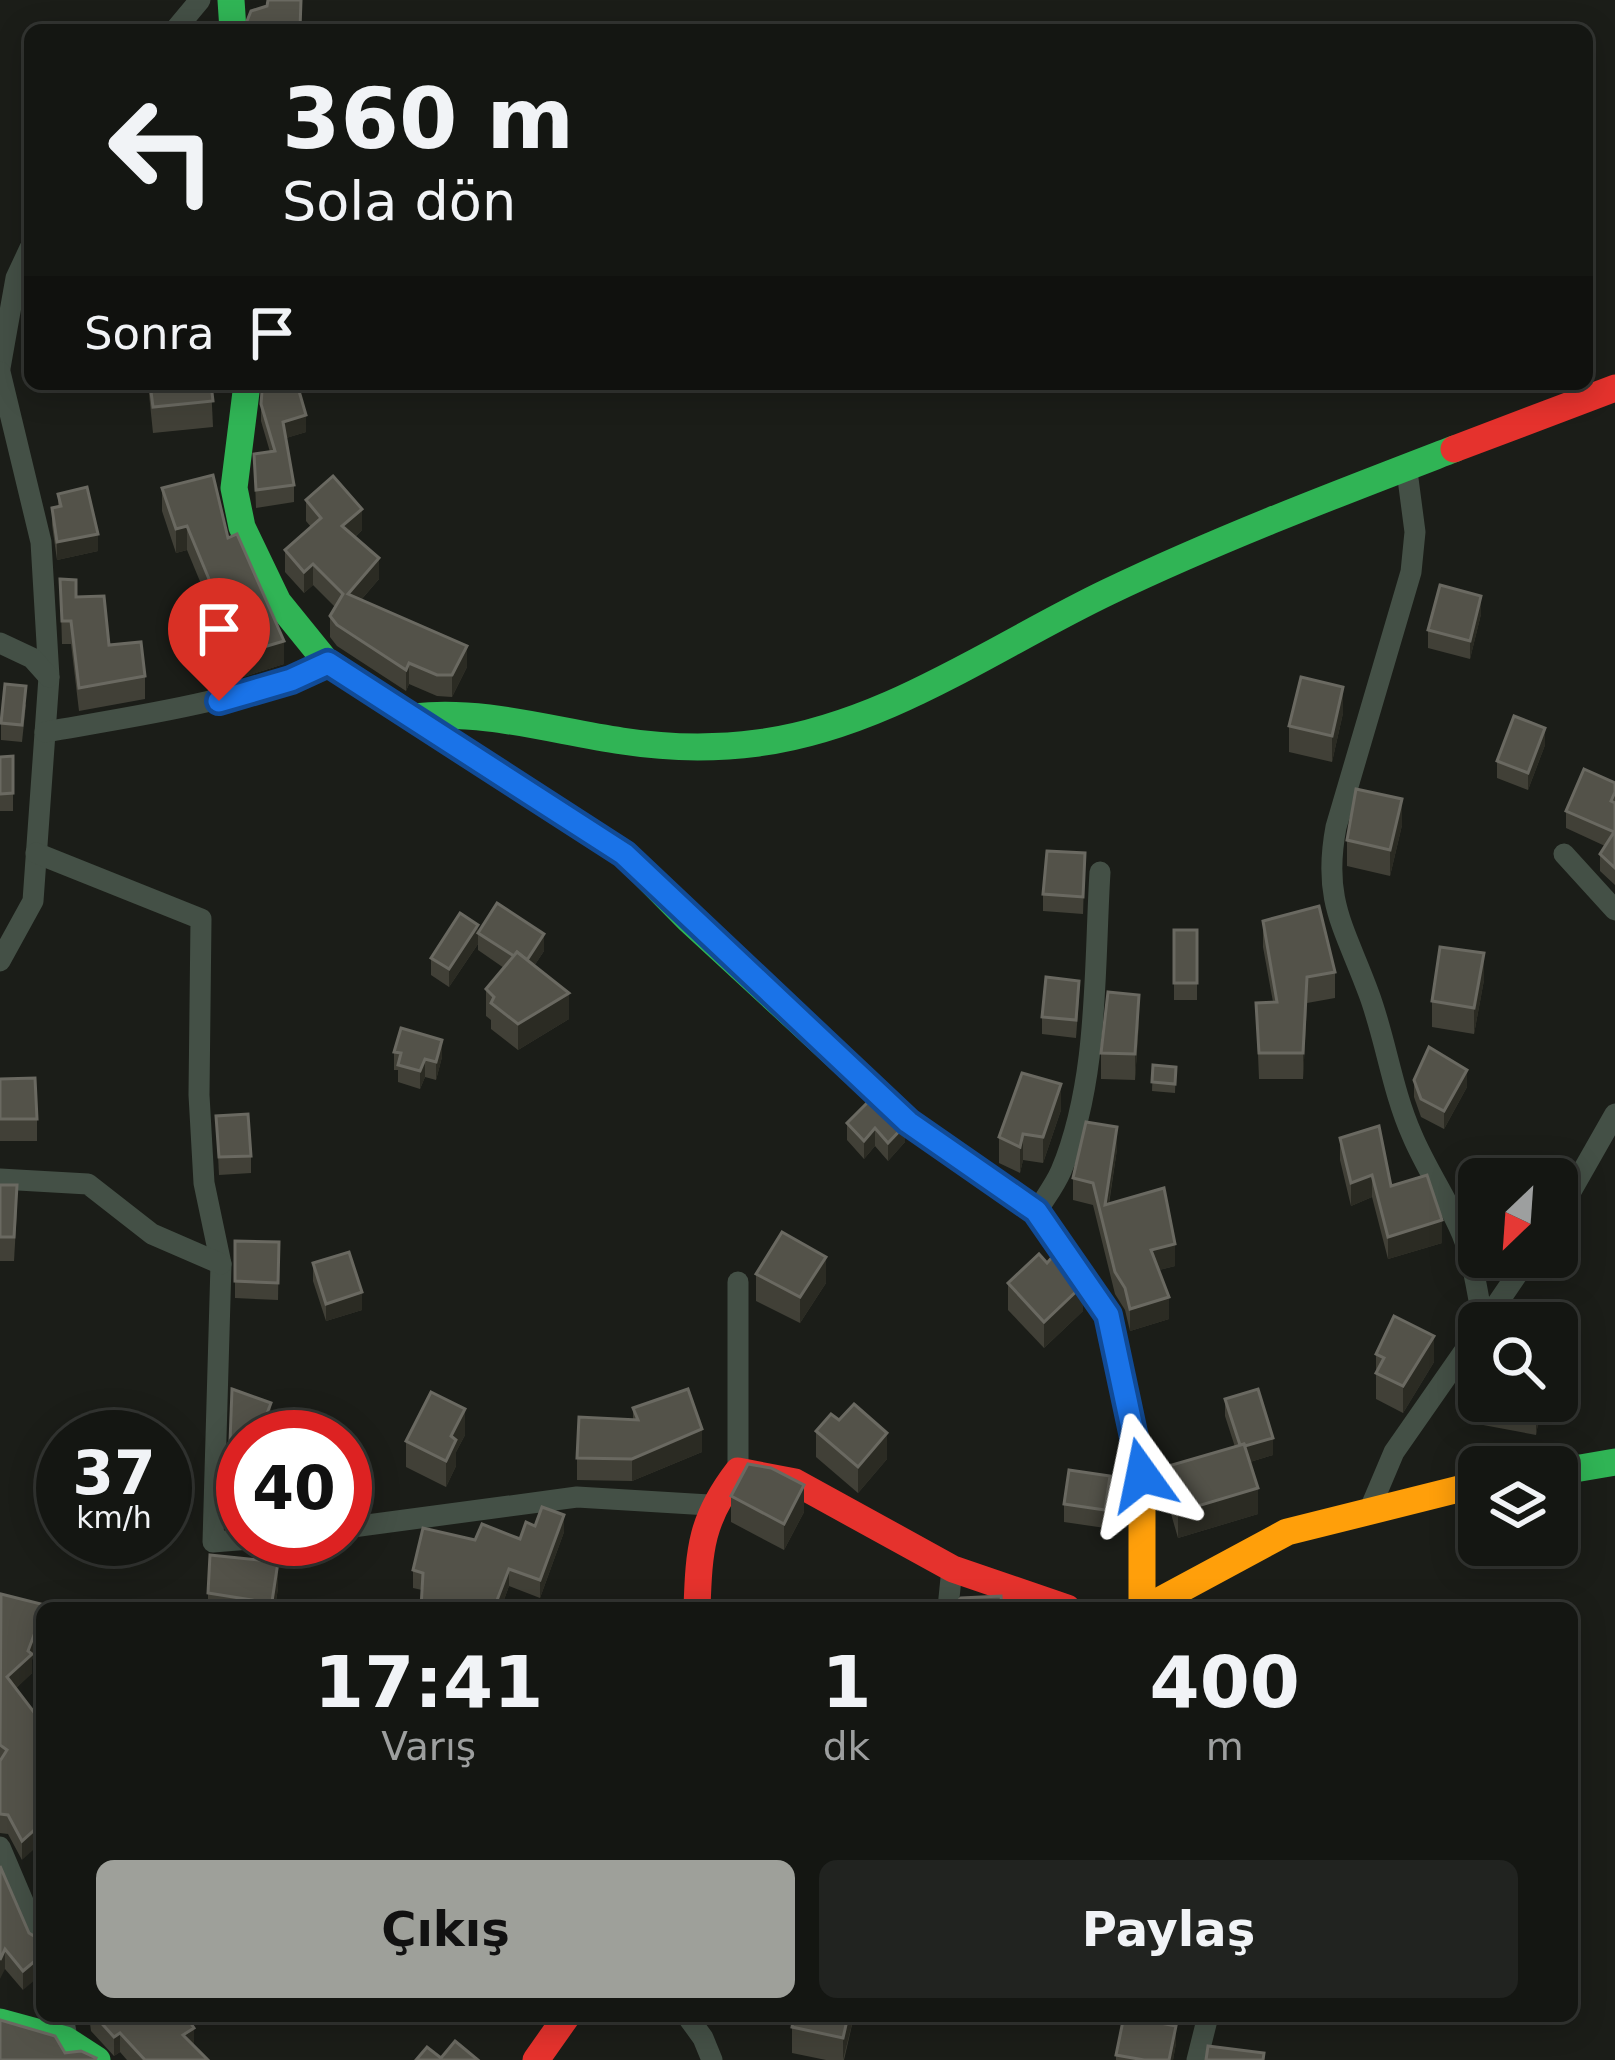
<!DOCTYPE html>
<html lang="tr">
<head>
<meta charset="utf-8">
<style>
  :root { --surface:#141612; --page:#212320; --text:#f1f3f6; --muted:#9d9f9f; --line:#333532; --accent:#9ea09a }
  body { margin:0; font-family:"DejaVu Sans",sans-serif; background:var(--page); color:var(--text); height:100vh; display:flex; flex-direction:column; font-size:45px; white-space:nowrap }
  * { box-sizing:border-box; margin:0 }
  p { font-size:39px; color:var(--muted) }
  .icon { flex:none; width:66px; height:66px; fill:none; stroke:currentColor; stroke-width:2; stroke-linecap:round; stroke-linejoin:round }
  .map { position:relative; flex:1; overflow:hidden }
  .side { position:absolute; left:36px; top:1602px; width:1542px; height:420px; display:flex; flex-direction:column; background:var(--surface); border-radius:18px; box-shadow:0 6px 30px #0003,0 0 0 3px var(--line) }
  .side>* { flex:none }
  .hud { position:absolute; left:24px; top:24px; width:1569px; height:366px; border-radius:18px; box-shadow:0 6px 30px #0003,0 0 0 3px var(--line); background:#141612; color:var(--text); overflow:hidden }
  .needle { width:78px; rotate:205deg }
  .buttons { position:absolute; left:1458px; top:1158px; display:grid; gap:24px }
  .buttons a { display:grid; place-items:center; width:120px; height:120px; border-radius:18px; background:var(--surface); box-shadow:0 6px 30px #0003,0 0 0 3px var(--line); font-size:60px }
  .speed { position:absolute; left:36px; top:1410px; display:flex; gap:24px; font-size:60px; font-weight:700; text-align:center }
  .speed>* { display:grid; place-content:center; width:156px; height:156px; border-radius:50%; background:var(--surface); box-shadow:0 6px 30px #0003,0 0 0 3px var(--line); line-height:1 }
  .speed small { font-size:30px; font-weight:400 }
  .speed .limit { border:18px solid #d22; background:#fff; color:#111 }
  .pin { position:absolute; display:grid; place-items:center; width:102px; height:102px; color:#fff; margin:-123px -51px; border-radius:50% 50% 50% 0; rotate:-45deg; box-shadow:0 0 12px #0007 }
  .pin .icon { rotate:45deg }
  .me { position:absolute; width:132px; margin:-66px; rotate:348deg; stroke-linejoin:round; filter:drop-shadow(0 0 9px #0008) }
  .turn { display:flex; align-items:center; gap:42px; height:252px; padding:0 60px; font-size:54px }
  .turn .icon { width:156px; height:156px; stroke-width:2.5 }
  .turn b { display:block; font-size:84px; line-height:102px }
  .then { display:flex; align-items:center; height:114px; padding:0 60px; background:#0003; gap:24px; font-size:45px }
  .eta { display:flex; justify-content:space-evenly; align-items:center; height:204px; text-align:center }
  .eta b { font-size:72px; font-weight:700; line-height:84px }
  .primary-button { display:flex; gap:24px; margin-top:auto; padding:24px 60px }
  .primary-button a { flex:1; height:138px; border-radius:18px; background:var(--accent); color:#111; font-size:48px; font-weight:700; line-height:138px; text-align:center }
  .primary-button a+a { background:var(--page); color:var(--text) }
  .map>svg:first-child { display:block }
  .lines { fill:none; stroke-linecap:round; stroke-linejoin:round }
  .street { stroke:#445046; stroke-width:21 }
  .fast { stroke:#30b455; stroke-width:27 }
  .slow { stroke:#ff9f0a; stroke-width:27 }
  .jam { stroke:#e5322d; stroke-width:27 }
  .wall { fill:#414037 }
  .shaded-wall { fill:#2b2b23 }
  .building { fill:#535249; stroke:#6a6961; stroke-width:3 }
  .route-casing { stroke:#114b97; stroke-width:30 }
  .route { stroke:#1a73e8; stroke-width:21 }
</style>
</head>
<body>
<div class="map">
<svg width="1615" height="2060" viewBox="0 0 1615 2060">
  <rect width="100%" height="100%" fill="#1b1d18"/>
  <g class="lines">
    <g class="street">
      <path d="M175 30 200 0"/>
      <path d="M0 368 16 278 30 248"/>
      <path d="M0 372 41 542 49 677 33 901 0 961"/>
      <path d="M1407 471 1415 532 1411 572 1336 827C1322 901 1345 928 1369 994 1386 1040 1392 1090 1412 1135 1425 1166 1444 1194 1458 1225 1473 1256 1477 1290 1483 1323"/>
      <path d="M0 643 32 658 49 677"/>
      <path d="M45 732C142 715 238 702 328 663"/>
      <path d="M36 853 201 919 199 1095 204 1183 221 1264 213 1542 250 1539"/>
      <path d="M1564 854 1615 910"/>
      <path d="M0 1179 88 1184 152 1234 221 1264"/>
      <path d="M1037 1211C1045 1198 1055 1185 1061 1171 1099 1080 1094 969 1100 872"/>
      <path d="M1557 1216 1615 1114"/>
      <path d="M738 1282V1471"/>
      <path d="M1484 1323 1529 1257"/>
      <path d="M1369 1511 1394 1452 1479 1330"/>
      <path d="M345 1528 577 1497 709 1505"/>
      <path d="M948 1608 952 1568"/>
      <path d="M0 1847 42 1946"/>
      <path d="M63 2016 71 2060"/>
      <path d="M687 2016 703 2038 712 2060"/>
      <path d="M1197 2060 1208 2016"/>
    </g>
    <g class="fast">
      <path d="M231 0 233 30"/>
      <path d="M247 384 234 488 242 527 278 602 325 660 624 854 688 919 908 1122 983 1174"/>
      <path d="M414 717C484 709 553 731 622 741 667 748 713 749 758 743 886 726 995 646 1108 592 1221 538 1337 494 1454 449"/>
      <path d="M1557 1472 1615 1462"/>
      <path d="M0 2022 66 2040 97 2060"/>
    </g>
    <g class="slow">
      <path d="M983 1174 1037 1211 1108 1315 1142 1475V1608"/>
      <path d="M1146 1608 1287 1532 1479 1484"/>
    </g>
    <g class="jam">
      <path d="M1454 449 1615 388"/>
      <path d="M697 1608C699 1549 701 1519 738 1471L795 1482 953 1569 1067 1608"/>
      <path d="M536 2060 567 2016"/>
    </g>
  </g>
  <g class="wall">
    <path d="M148 384H211L213 427 153 433Z"/>
    <path d="M261 404 306 432 286 438 294 485V502L256 508 254 454 270 452 261 421Z"/>
    <path d="M162 488 228 538 284 664 240 678 187 550 176 553 162 511Z"/>
    <path d="M58 494 98 551 57 560 52 525V508L58 507Z"/>
    <path d="M306 500 362 530 355 537 379 579 361 600 467 667 452 697 437 696 409 684 406 691 337 646 330 637V616L335 607 313 585 304 593 285 572V550L311 527 306 521Z"/>
    <path d="M60 579 76 597 109 645 145 676V699L79 711 71 644H62Z"/>
    <path d="M1481 614 1470 659 1428 648V630Z"/>
    <path d="M26 704 22 742 1 740V723Z"/>
    <path d="M1343 713 1332 762 1289 752V726Z"/>
    <path d="M1545 745 1528 790 1497 778V761Z"/>
    <path d="M13 756V811H0V757Z"/>
    <path d="M1615 783V885L1600 871V854L1605 846 1566 828V811Z"/>
    <path d="M1402 825 1390 876 1347 866V840Z"/>
    <path d="M1085 853 1083 914 1043 911V894Z"/>
    <path d="M1263 921 1335 972V998L1307 1003 1303 1079H1259L1256 1003 1273 1002 1263 947Z"/>
    <rect x="1174" y="930" width="23" height="70"/>
    <path d="M478 932 544 951 534 966 569 1019 518 1050 491 1029V1020L486 1016V989L504 968 478 950V944L449 987 431 975V958Z"/>
    <path d="M1484 980 1474 1034 1432 1027V1001Z"/>
    <path d="M1079 998 1076 1038 1042 1034V1017Z"/>
    <path d="M1139 1021 1135 1080 1101 1079V1053Z"/>
    <path d="M394 1052 442 1057 436 1080 425 1077 420 1089 398 1082V1070H394Z"/>
    <path d="M1153 1065 1176 1067 1175 1093 1152 1091Z"/>
    <path d="M0 1079 37 1119V1141H0Z"/>
    <path d="M1414 1080 1467 1087 1444 1129 1421 1117 1414 1097Z"/>
    <path d="M873 1097 905 1142 888 1161 875 1146 864 1159 847 1140V1123Z"/>
    <path d="M1061 1110 1043 1163 1023 1160 1020 1173 999 1163V1137Z"/>
    <path d="M216 1116 251 1156V1173L219 1175Z"/>
    <path d="M1340 1138 1391 1186 1442 1243 1388 1259 1372 1197 1351 1206 1340 1160Z"/>
    <path d="M1117 1149 1109 1204 1175 1266 1159 1270 1169 1319 1130 1331 1125 1310 1115 1294 1093 1205 1073 1200V1178Z"/>
    <path d="M1483 1160 1474 1224 1466 1207V1199L1461 1190V1172Z"/>
    <path d="M0 1185 17 1209 14 1261H0Z"/>
    <path d="M235 1241 279 1242 278 1300 235 1298Z"/>
    <path d="M313 1263 362 1310 326 1321 313 1281Z"/>
    <path d="M1047 1263 1083 1311 1044 1348 1008 1310V1283Z"/>
    <path d="M756 1274 826 1283 800 1323 756 1301Z"/>
    <path d="M1479 1341V1401H1542L1536 1435 1467 1422V1396Z"/>
    <path d="M1376 1354 1434 1362 1403 1413 1376 1399Z"/>
    <path d="M232 1389 271 1420 265 1437H243V1464L230 1459Z"/>
    <path d="M1225 1399 1273 1455 1250 1462 1258 1514 1178 1538 1165 1493V1467L1235 1447 1225 1416Z"/>
    <path d="M633 1408 702 1452 632 1481 577 1480V1458L633 1420Z"/>
    <path d="M839 1420 887 1459 858 1493 816 1457V1431Z"/>
    <path d="M465 1435 456 1452V1466L446 1487 406 1467V1441Z"/>
    <path d="M1110 1493 1105 1528 1064 1522V1504Z"/>
    <path d="M731 1496 804 1512 784 1550 731 1522Z"/>
    <path d="M564 1532 540 1598 509 1586 501 1608H421L422 1590 413 1588V1570L475 1540 520 1539Z"/>
    <path d="M278 1588 275 1608H208V1593Z"/>
    <path d="M0 1597 45 1608 32 1660V1673L16 1688 33 1711 22 1860 8 1834 0 1833Z"/>
    <path d="M0 1866 29 1933 23 1990 5 1969Z"/>
    <path d="M89 2016H148L150 2019 194 2046 208 2060H127L120 2052 114 2056 91 2031Z"/>
    <path d="M794 2016H854L844 2060H826L792 2053V2027Z"/>
    <path d="M1176 2043 1173 2060H1116V2055Z"/>
  </g>
  <g class="shaded-wall">
    <path d="M306 415V432L283 439V422Z"/>
    <path d="M362 509V530L342 548V526Z"/>
    <path d="M187 526V550L176 553V529Z"/>
    <path d="M98 534V551L57 560V542Z"/>
    <path d="M379 558V579L348 615V594Z"/>
    <path d="M313 564V585L304 593V572Z"/>
    <path d="M1481 596V614L1470 659V641Z"/>
    <path d="M284 641V664L240 678V654Z"/>
    <path d="M467 646V667L452 697V675Z"/>
    <path d="M409 663V684L406 691V670Z"/>
    <path d="M1343 687V713L1332 762V736Z"/>
    <path d="M1545 728V745L1528 790V773Z"/>
    <path d="M1402 799V825L1390 876V850Z"/>
    <path d="M478 925V944L449 987V969Z"/>
    <path d="M544 934V951L524 981V964Z"/>
    <path d="M1484 953V980L1474 1034V1008Z"/>
    <path d="M1307 977V1003L1303 1079V1053Z"/>
    <path d="M569 993V1019L518 1050V1024Z"/>
    <path d="M1139 995V1021L1135 1080V1054Z"/>
    <path d="M442 1040V1057L436 1080V1062Z"/>
    <path d="M425 1059V1077L420 1089V1071Z"/>
    <path d="M1467 1070V1087L1444 1129V1111Z"/>
    <path d="M1061 1084V1110L1043 1163V1137Z"/>
    <path d="M905 1125V1142L888 1161V1143Z"/>
    <path d="M1117 1127V1149L1105 1227V1205Z"/>
    <path d="M875 1128V1146L864 1159V1141Z"/>
    <path d="M1023 1134V1160L1020 1173V1147Z"/>
    <path d="M1372 1175V1197L1351 1206V1183Z"/>
    <path d="M1479 1204V1222L1474 1224V1207Z"/>
    <path d="M1442 1220V1243L1388 1259V1237Z"/>
    <path d="M1175 1244V1266L1151 1272V1250Z"/>
    <path d="M826 1257V1283L800 1323V1297Z"/>
    <path d="M1083 1285V1311L1044 1348V1322Z"/>
    <path d="M362 1292V1310L326 1321V1304Z"/>
    <path d="M1169 1297V1319L1130 1331V1309Z"/>
    <path d="M1434 1336V1362L1403 1413V1386Z"/>
    <path d="M1537 1401H1542L1536 1435V1409Z"/>
    <path d="M271 1403V1420L265 1437H258Z"/>
    <path d="M465 1409V1435L456 1452V1466L446 1487V1461L451 1436Z"/>
    <path d="M702 1429V1452L632 1481V1459Z"/>
    <path d="M887 1433V1459L858 1493V1467Z"/>
    <path d="M1273 1438V1455L1240 1465V1447Z"/>
    <path d="M1110 1476V1493L1105 1528V1510Z"/>
    <path d="M804 1485V1512L784 1550V1524Z"/>
    <path d="M1258 1488V1514L1178 1538V1512Z"/>
    <path d="M564 1515V1532L540 1598V1580Z"/>
    <path d="M278 1562V1588L275 1608H271Z"/>
    <path d="M509 1569V1586L501 1608H494Z"/>
    <path d="M42 1614V1633L32 1660V1673L7 1697V1677L28 1651Z"/>
    <path d="M42 1823V1842L22 1860V1841Z"/>
    <path d="M5 1949V1969L0 1979V1960Z"/>
    <path d="M42 1955V1974L23 1990V1971Z"/>
    <path d="M848 2016H854L843 2060V2038Z"/>
    <path d="M1176 2026V2043L1173 2060H1169Z"/>
    <path d="M194 2028V2047L183 2035Z"/>
    <path d="M120 2033V2052L114 2056V2037Z"/>
  </g>
  <g class="building">
    <path d="M268 0H301L300 29 314 27V30H246L245 26 251 11 267 6Z"/>
    <path d="M150 384H211L213 401 153 407Z"/>
    <path d="M284 384H297L306 415 283 422 294 485 256 490 254 454 275 451 261 404 262 391Z"/>
    <path d="M213 475 228 538 237 534 284 641 240 654 187 526 176 529 162 488Z"/>
    <path d="M333 476 362 509 342 526 379 558 348 594 467 646 452 675H437L409 663 406 670 337 625 330 616 343 594 313 564 304 572 285 550 321 518 306 500Z"/>
    <path d="M87 487 98 534 57 542 52 508 61 506 58 494Z"/>
    <path d="M60 579 76 580V597L104 596 109 645 141 642 145 676 79 688 71 621H62Z"/>
    <path d="M1440 585 1481 596 1470 641 1428 630Z"/>
    <path d="M1301 677 1343 687 1332 736 1289 726Z"/>
    <path d="M5 684 26 686 22 725 1 723Z"/>
    <path d="M1514 716 1545 728 1528 773 1497 761Z"/>
    <path d="M13 756V793L0 794V757Z"/>
    <path d="M1584 769 1615 783V792L1611 801 1615 803V868L1600 854 1614 832 1566 811Z"/>
    <path d="M1356 789 1402 799 1390 850 1347 840Z"/>
    <path d="M1047 851 1085 853 1083 897 1043 894Z"/>
    <path d="M497 903 544 934 527 960 517 952 514 956 478 933Z"/>
    <path d="M1319 906 1335 972 1307 977 1303 1053H1259L1256 1003 1277 1002 1263 921Z"/>
    <path d="M460 913 478 925 449 969 431 958Z"/>
    <rect x="1174" y="930" width="23" height="53"/>
    <path d="M1440 947 1484 953 1474 1008 1432 1001Z"/>
    <path d="M517 952 569 993 518 1024 491 1003 494 997 486 989Z"/>
    <path d="M1046 977 1079 981 1076 1020 1042 1017Z"/>
    <path d="M1108 992 1139 995 1135 1054 1101 1053Z"/>
    <path d="M401 1028 442 1040 436 1062 425 1059 420 1071 398 1065 401 1053 394 1052Z"/>
    <path d="M1429 1047 1467 1070 1444 1111 1421 1099 1414 1080Z"/>
    <path d="M1153 1065 1176 1067 1175 1084 1152 1082Z"/>
    <path d="M1022 1073 1061 1084 1043 1137 1023 1134 1020 1147 999 1137Z"/>
    <path d="M35 1078 37 1119H0V1079Z"/>
    <path d="M873 1097 905 1125 888 1143 875 1128 864 1141 847 1123Z"/>
    <path d="M248 1114 251 1156 219 1157 216 1116Z"/>
    <path d="M1086 1122 1117 1127 1105 1205 1164 1188 1175 1244 1151 1250 1169 1297 1130 1309 1125 1288 1115 1272 1093 1183 1073 1178Z"/>
    <path d="M1379 1126 1391 1186 1427 1175 1442 1220 1388 1237 1372 1175 1351 1183 1340 1138Z"/>
    <path d="M1483 1160 1491 1179H1479V1204L1474 1207 1466 1189 1469 1187 1461 1172Z"/>
    <path d="M0 1185H17L14 1237H0Z"/>
    <path d="M782 1232 826 1257 800 1297 756 1274Z"/>
    <path d="M235 1241 279 1242 278 1283 235 1281Z"/>
    <path d="M349 1252 362 1292 326 1304 313 1263Z"/>
    <path d="M1039 1254 1047 1263 1055 1254 1083 1285 1044 1322 1008 1283Z"/>
    <path d="M1394 1316 1434 1336 1403 1386 1376 1373 1384 1358 1376 1354Z"/>
    <path d="M1479 1341V1398L1467 1396Z"/>
    <path d="M232 1389 271 1403 258 1437H243V1447L230 1442Z"/>
    <path d="M688 1389 702 1429 632 1459 577 1458 579 1417 638 1420 633 1408Z"/>
    <path d="M1258 1389 1273 1438 1245 1446 1244 1444 1240 1445 1225 1399Z"/>
    <path d="M431 1392 465 1409 451 1436 456 1440 446 1461 406 1441Z"/>
    <path d="M1492 1401H1537L1536 1409Z"/>
    <path d="M854 1404 887 1433 858 1467 816 1431 831 1414 839 1420Z"/>
    <path d="M1244 1444 1258 1488 1178 1512 1165 1467Z"/>
    <path d="M748 1464 771 1468 804 1485 784 1524 731 1496Z"/>
    <path d="M1069 1470 1110 1476 1105 1510 1064 1504Z"/>
    <path d="M542 1507 564 1515 540 1580 509 1569 494 1608H421L423 1573 413 1570 423 1528 475 1540 482 1524 520 1539 526 1522 535 1526Z"/>
    <path d="M210 1555 278 1562 271 1608H251L252 1600 208 1593Z"/>
    <path d="M1 1594 45 1605 42 1608V1614L28 1651 32 1654 7 1677 33 1711 42 1702V1823L22 1841 8 1815 0 1814V1761L7 1750 0 1745Z"/>
    <path d="M1001 1596 1002 1608H958L957 1602 961 1598Z"/>
    <path d="M0 1866 29 1933 42 1941V1955L23 1971 5 1949 0 1960Z"/>
    <path d="M95 2016H148L150 2019 155 2016H186L194 2028 183 2035 208 2060H145L120 2033 114 2037Z"/>
    <path d="M794 2016H848L843 2038 792 2027Z"/>
    <path d="M1124 2016 1176 2026 1169 2060H1144L1116 2055Z"/>
    <path d="M0 2020 55 2036 65 2053 81 2051 96 2058 95 2060H0Z"/>
    <path d="M455 2041 478 2060H416L427 2047 441 2058Z"/>
    <path d="M1208 2046 1264 2053 1263 2060H1206Z"/>
  </g>
  <g class="lines">
    <defs>
      <path id="route" d="M219 701 291 680 328 663 624 854 908 1122 1036 1211 1108 1315 1142 1475"/>
    </defs>
    <use href="#route" class="route-casing"/>
    <use href="#route" class="route"/>
  </g>
</svg>
<div class="buttons">
<a><svg class="needle" viewBox="-14 -14 28 28"><path d="M0-13l5 13h-10z" fill="#e53935"/><path d="M0 13l5-13h-10z" fill="#9d9f9f"/></svg></a>
<a><svg class="icon" aria-label="search" viewBox="0 0 24 24"><circle cx="10" cy="10" r="6"/><path d="M15 15l6 6"/></svg></a>
<a><svg class="icon" aria-label="layers" viewBox="0 0 24 24"><path d="M12 4l9 5-9 5-9-5zM3 14l9 5 9-5"/></svg></a>
</div>
<div class="speed"><div>37<small>km/h</small></div><div class="limit">40</div></div>
<div class="pin" style="left:219px;top:701px;background:#d93025"><svg class="icon" aria-label="arrive" viewBox="0 0 24 24"><path d="M6 21V4h12l-3 4 3 4H6"/></svg></div>
<svg class="me" style="left:1142px;top:1475px" viewBox="-20 -20 40 40"><path d="M0-17L14 15 0 8-14 15z" fill="#1a73e8" stroke="#fff" stroke-width="4"/></svg>
<div class="hud">
<div class="turn"><svg class="icon" aria-label="left" viewBox="0 0 24 24"><path d="M17 20v-9H6M10 6l-5 5 5 5"/></svg><div><b>360 m</b>Sola dön</div></div>
<div class="then">Sonra<svg class="icon" aria-label="arrive" viewBox="0 0 24 24"><path d="M6 21V4h12l-3 4 3 4H6"/></svg></div>
</div>
<section class="side">
<div class="eta">
<div><b>17:41</b><p>Varış</p></div>
<div><b>1</b><p>dk</p></div>
<div><b>400</b><p>m</p></div>
</div>
<div class="primary-button"><a>Çıkış</a><a>Paylaş</a></div>
</section>
</div>
</body>
</html>
